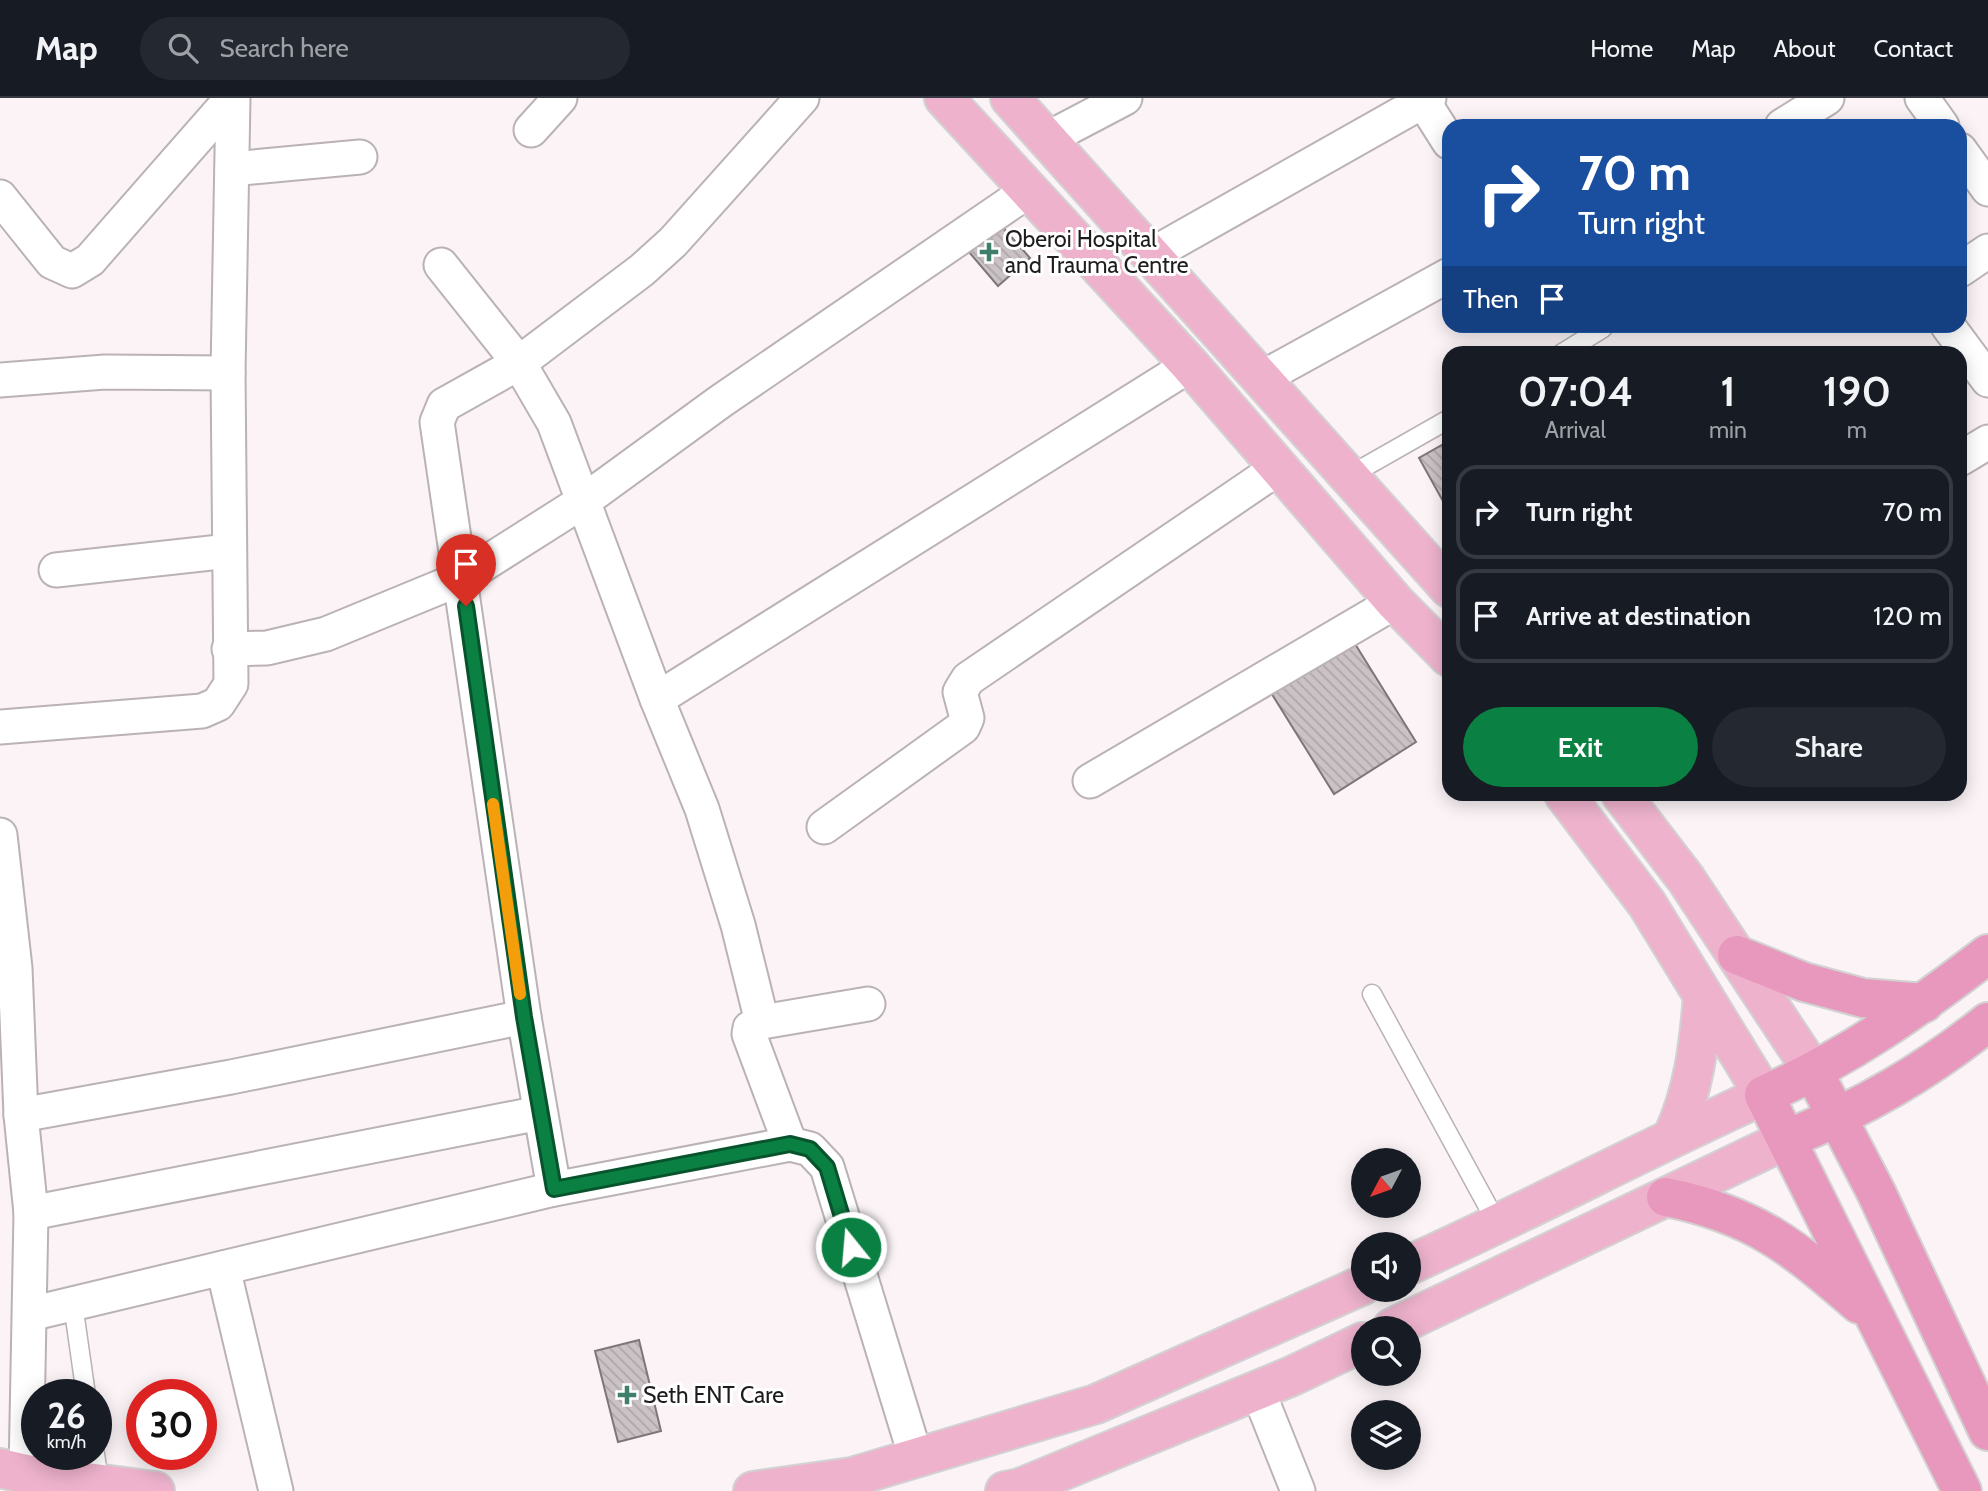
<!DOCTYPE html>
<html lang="en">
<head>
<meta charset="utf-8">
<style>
  :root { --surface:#171b24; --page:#242831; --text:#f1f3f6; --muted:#9ea1a6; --line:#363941; --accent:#0b8043 }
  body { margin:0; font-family:Cabin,sans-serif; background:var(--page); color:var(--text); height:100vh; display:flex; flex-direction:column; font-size:26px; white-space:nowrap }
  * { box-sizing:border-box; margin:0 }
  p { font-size:23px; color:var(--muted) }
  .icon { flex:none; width:38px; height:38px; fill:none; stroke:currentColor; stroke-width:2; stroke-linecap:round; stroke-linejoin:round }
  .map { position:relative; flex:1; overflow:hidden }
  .sheet { position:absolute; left:1442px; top:248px; width:525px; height:455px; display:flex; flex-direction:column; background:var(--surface); border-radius:21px; box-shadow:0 4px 18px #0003 }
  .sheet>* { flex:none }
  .top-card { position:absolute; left:1442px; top:21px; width:525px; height:214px; border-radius:21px; box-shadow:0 4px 18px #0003; background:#1a4fa0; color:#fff; overflow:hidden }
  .needle { width:46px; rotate:229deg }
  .controls { position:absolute; left:1351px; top:1050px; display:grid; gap:14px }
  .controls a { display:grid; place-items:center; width:70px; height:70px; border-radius:50%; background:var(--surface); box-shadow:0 4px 18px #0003; font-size:35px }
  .speed { position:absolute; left:21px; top:1281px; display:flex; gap:14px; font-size:35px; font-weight:700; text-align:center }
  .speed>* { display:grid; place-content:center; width:91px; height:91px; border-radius:50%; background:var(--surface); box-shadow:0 4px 18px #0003; line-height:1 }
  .speed small { font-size:18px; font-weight:400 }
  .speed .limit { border:10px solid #d22; background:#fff; color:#111 }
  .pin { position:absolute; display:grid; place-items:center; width:60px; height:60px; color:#fff; margin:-72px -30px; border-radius:50% 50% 50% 0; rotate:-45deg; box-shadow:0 0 7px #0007 }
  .pin .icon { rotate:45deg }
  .me { position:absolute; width:77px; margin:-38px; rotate:343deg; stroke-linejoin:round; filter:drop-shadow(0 0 5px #0008) }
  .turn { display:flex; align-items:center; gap:24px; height:147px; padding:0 21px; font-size:32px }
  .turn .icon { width:91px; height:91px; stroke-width:2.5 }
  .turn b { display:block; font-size:49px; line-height:60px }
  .then { display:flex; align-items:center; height:66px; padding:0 21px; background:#0003; gap:14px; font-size:26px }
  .eta { display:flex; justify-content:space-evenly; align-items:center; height:119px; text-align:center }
  .eta b { font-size:42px; font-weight:600; line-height:49px }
  .button { display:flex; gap:14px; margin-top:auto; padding:14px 21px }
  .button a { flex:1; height:80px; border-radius:42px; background:var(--accent); color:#fff; font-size:28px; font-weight:600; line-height:80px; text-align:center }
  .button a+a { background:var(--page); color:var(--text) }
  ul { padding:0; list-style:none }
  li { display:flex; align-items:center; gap:21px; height:94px; margin:0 14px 10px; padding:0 7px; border:4px solid var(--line); border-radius:21px }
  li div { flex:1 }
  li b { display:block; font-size:26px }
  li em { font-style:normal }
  header { display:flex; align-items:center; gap:42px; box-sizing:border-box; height:98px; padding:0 35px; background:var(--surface); border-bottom:2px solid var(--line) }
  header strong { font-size:33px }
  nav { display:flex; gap:38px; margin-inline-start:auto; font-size:24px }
  .search { width:490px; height:63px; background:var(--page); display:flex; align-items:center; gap:18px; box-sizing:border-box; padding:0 24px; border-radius:38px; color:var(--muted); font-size:26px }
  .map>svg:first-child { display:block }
  .building { fill:url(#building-back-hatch); stroke:#7e7679; stroke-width:2 }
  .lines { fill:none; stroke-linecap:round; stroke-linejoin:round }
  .service-casing { stroke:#bab2b5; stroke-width:21 }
  .minor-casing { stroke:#bab2b5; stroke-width:37 }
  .primary-casing { stroke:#d2d2d2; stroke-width:42 }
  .trunk-casing { stroke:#d2d2d2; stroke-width:42 }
  .service { stroke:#fff; stroke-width:18 }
  .minor { stroke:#fff; stroke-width:33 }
  .primary { stroke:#eeb2cd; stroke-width:38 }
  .trunk { stroke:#e898bc; stroke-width:38 }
  .route-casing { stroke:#07532c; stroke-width:18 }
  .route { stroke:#0b8043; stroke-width:12 }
  .slow { stroke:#f59e0b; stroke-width:12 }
  .poi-dot { fill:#3f7e6b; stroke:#fff; stroke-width:2.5 }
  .labels { text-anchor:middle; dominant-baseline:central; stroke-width:6; stroke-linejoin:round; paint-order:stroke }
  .poi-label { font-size:23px; fill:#1f1c1d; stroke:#fff; text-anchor:start }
</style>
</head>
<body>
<header>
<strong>Map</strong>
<div class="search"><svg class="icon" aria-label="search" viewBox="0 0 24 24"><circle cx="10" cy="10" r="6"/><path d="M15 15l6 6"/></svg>Search here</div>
<nav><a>Home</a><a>Map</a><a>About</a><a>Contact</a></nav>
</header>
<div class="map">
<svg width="1988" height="1393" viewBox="0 0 1988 1393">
  <defs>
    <pattern id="building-back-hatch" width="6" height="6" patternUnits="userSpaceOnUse" patternTransform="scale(1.75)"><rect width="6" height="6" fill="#cac2c5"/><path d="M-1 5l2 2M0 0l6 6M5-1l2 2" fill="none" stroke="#ada6a9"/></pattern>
  </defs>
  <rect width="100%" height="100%" fill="#fbf3f6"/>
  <g class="building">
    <path d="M1000 126 1030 160 998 188 969 154Z"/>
    <path d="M1449 343V414L1419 360Z"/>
    <path d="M1352 541 1416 644 1334 696 1270 593Z"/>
    <path d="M639 1242 661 1333 618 1344 595 1253Z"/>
  </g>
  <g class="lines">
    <defs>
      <g id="service">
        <path d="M1561 256 1603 230"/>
        <path d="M1347 379 1449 321"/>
        <path d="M1372 896 1498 1127"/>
        <path d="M73 1206 86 1297"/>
        <path d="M95 1356 99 1384"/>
      </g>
      <g id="minor">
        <path d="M1922 0 1942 28"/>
        <path d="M1423 3 1449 44"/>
        <path d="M1782 28 1827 0"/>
        <path d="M531 32 560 0"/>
        <path d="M1047 41 1125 0"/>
        <path d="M1960 52 1988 91"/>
        <path d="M232 71 360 59"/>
        <path d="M0 99 52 164 72 173 90 162 232 0"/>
        <path d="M1151 157 1429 0"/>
        <path d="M441 167 519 265 554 325 657 601 702 711 738 827 762 924 750 930 749 936 790 1046"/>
        <path d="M1960 172 1988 153"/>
        <path d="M1948 228 1988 282"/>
        <path d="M1262 280 1449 177"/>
        <path d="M0 282 105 274 228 275"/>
        <path d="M1960 361 1988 344"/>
        <path d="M56 472 229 453"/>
        <path d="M229 551 267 550 326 536 462 480 585 402 721 303 1028 93"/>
        <path d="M657 601 1190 267"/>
        <path d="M0 629 202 613 218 606 231 586 228 275 233 0"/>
        <path d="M1090 683 1395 504"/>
        <path d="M824 729 963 629 967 620 960 594 968 581 1278 370"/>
        <path d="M0 737 15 870 21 1017 31 1115 26 1376"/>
        <path d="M762 924 868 906"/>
        <path d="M21 1017 231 979 524 919"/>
        <path d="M554 1091 524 919 437 324 444 307 519 265 642 172 673 144 802 0"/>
        <path d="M31 1115 540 1015"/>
        <path d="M223 1170 276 1393"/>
        <path d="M30 1216 554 1091 790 1046 810 1051 827 1069 916 1360"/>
        <path d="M1258 1293 1298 1393"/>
      </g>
      <g id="primary">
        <path d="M944 0 1190 267 1395 504 1449 559"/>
        <path d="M1010 0 1449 490"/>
        <path d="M1621 696 1686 781 1814 975"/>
        <path d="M1673 1038C1694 992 1699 948 1703 898"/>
        <path d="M1409 1167C1529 1113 1645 1051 1764 997L1647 806 1564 696"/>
        <path d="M1392 1230 1787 1041"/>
        <path d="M0 1370 26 1376 155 1393"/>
        <path d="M753 1393 852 1379 1096 1306 1363 1187"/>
        <path d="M1005 1393 1020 1390 1292 1278 1363 1244"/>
      </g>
      <g id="trunk">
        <path d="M1737 857 1804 884 1863 900 1924 905"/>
        <path d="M1814 975 1876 1094 1988 1333"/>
        <path d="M1787 1041C1863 1010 1924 975 1988 924"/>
        <path d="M1666 1099C1755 1117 1793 1149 1859 1206"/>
        <path d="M1962 1393 1764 997C1849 959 1915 912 1988 856"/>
      </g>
    </defs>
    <use href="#service" class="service-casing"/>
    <use href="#minor" class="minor-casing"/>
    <use href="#primary" class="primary-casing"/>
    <use href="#trunk" class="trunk-casing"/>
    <use href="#service" class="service"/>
    <use href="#minor" class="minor"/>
    <use href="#primary" class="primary"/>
    <use href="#trunk" class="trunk"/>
  </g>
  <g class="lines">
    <defs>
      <path id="route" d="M466 508 524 919 554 1091 790 1046 810 1051 827 1069 851 1149"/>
    </defs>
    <use href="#route" class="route-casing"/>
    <use href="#route" class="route"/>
    <path class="slow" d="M493 706 520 896"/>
  </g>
  <g class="poi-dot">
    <path d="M985.5 143.5h7v7h7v7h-7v7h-7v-7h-7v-7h7z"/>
    <path d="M623.5 1286.5h7v7h7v7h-7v7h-7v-7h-7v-7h7z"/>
  </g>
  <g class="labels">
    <g class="poi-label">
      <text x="1005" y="141">Oberoi Hospital<tspan x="1005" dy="26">and Trauma Centre</tspan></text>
      <text x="643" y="1297">Seth ENT Care</text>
    </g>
  </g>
</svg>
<div class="controls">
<a><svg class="needle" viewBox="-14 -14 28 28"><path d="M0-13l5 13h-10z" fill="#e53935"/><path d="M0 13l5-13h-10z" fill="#9ea1a6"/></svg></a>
<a><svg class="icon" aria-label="sound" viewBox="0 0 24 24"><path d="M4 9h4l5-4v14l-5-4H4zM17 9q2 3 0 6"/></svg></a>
<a><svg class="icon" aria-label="search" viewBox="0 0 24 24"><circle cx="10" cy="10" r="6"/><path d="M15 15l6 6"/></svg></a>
<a><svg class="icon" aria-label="layers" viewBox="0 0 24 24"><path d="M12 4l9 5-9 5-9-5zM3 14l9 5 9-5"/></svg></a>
</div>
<div class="speed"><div>26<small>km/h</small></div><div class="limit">30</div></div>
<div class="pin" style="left:466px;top:508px;background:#d93025"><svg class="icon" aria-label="arrive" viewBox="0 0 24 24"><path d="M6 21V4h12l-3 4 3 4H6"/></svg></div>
<svg class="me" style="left:851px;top:1149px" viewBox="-20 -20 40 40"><circle r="17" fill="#0b8043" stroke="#fff" stroke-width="3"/><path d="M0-11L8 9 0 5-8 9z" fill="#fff"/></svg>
<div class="top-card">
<div class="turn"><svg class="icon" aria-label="right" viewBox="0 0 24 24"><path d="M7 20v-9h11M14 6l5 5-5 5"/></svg><div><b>70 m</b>Turn right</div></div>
<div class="then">Then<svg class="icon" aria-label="arrive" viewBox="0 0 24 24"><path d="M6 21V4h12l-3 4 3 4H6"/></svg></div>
</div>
<section class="sheet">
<div class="eta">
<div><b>07:04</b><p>Arrival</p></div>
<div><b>1</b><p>min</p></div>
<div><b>190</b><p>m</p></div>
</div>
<ul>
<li><svg class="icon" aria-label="right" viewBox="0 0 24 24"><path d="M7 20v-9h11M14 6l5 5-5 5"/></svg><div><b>Turn right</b></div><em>70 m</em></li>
<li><svg class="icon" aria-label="arrive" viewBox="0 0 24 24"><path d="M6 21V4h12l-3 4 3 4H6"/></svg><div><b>Arrive at destination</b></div><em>120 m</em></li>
</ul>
<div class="button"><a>Exit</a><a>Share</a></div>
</section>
</div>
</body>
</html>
